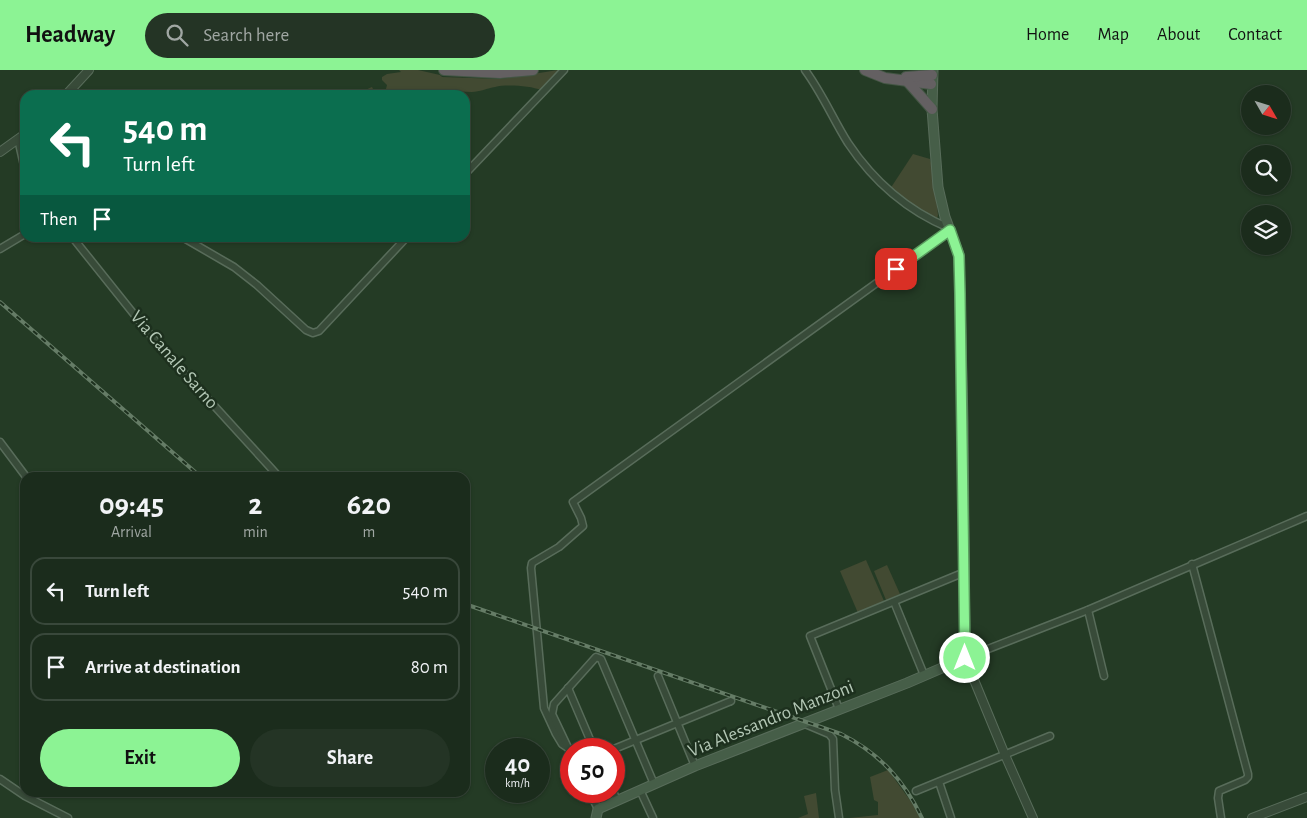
<!DOCTYPE html>
<html lang="en">
<head>
<meta charset="utf-8">
<style>
  :root { --surface:#1b2c1c; --page:#243425; --text:#f1f3f6; --muted:#a0a7a3; --line:#39483b; --accent:#8cf394 }
  body { margin:0; font-family:"Alegreya Sans",sans-serif; background:var(--page); color:var(--text); height:100vh; display:flex; flex-direction:column; font-size:19px; white-space:nowrap }
  * { box-sizing:border-box; margin:0 }
  p { font-size:16px; color:var(--muted) }
  .icon { flex:none; width:28px; height:28px; fill:none; stroke:currentColor; stroke-width:2; stroke-linecap:round; stroke-linejoin:round }
  .map { position:relative; flex:1; overflow:hidden }
  .sheet { position:absolute; left:20px; top:402px; width:450px; height:325px; display:flex; flex-direction:column; background:var(--surface); border-radius:15px; box-shadow:0 1px 4px #0004,0 0 0 1px var(--line) }
  .sheet>* { flex:none }
  .hud { position:absolute; left:20px; top:20px; width:450px; height:152px; border-radius:15px; box-shadow:0 1px 4px #0004,0 0 0 1px var(--line); background:#0b6e4f; color:#fff; overflow:hidden }
  .needle { width:32px; rotate:129deg }
  .buttons { position:absolute; left:1241px; top:15px; display:grid; gap:10px }
  .buttons a { display:grid; place-items:center; width:50px; height:50px; border-radius:50%; background:var(--surface); box-shadow:0 1px 4px #0004,0 0 0 1px var(--line); font-size:25px }
  .speed { position:absolute; left:485px; top:668px; display:flex; gap:10px; font-size:25px; font-weight:700; text-align:center }
  .speed>* { display:grid; place-content:center; width:65px; height:65px; border-radius:50%; background:var(--surface); box-shadow:0 1px 4px #0004,0 0 0 1px var(--line); line-height:1 }
  .speed small { font-size:12px; font-weight:400 }
  .speed .limit { border:8px solid #d22; background:#fff; color:#111 }
  .pin { position:absolute; display:grid; place-items:center; width:42px; height:42px; color:#fff; margin:-21px; border-radius:10px; box-shadow:0 2px 8px #0006 }
  .me { position:absolute; width:55px; margin:-28px; rotate:0deg; stroke-linejoin:round; filter:drop-shadow(0 0 4px #0008) }
  .turn { display:flex; align-items:center; gap:18px; height:105px; padding:0 20px; font-size:22px }
  .turn .icon { width:65px; height:65px; stroke-width:2.5 }
  .turn b { display:block; font-size:35px; line-height:42px }
  .then { display:flex; align-items:center; height:48px; padding:0 20px; background:#0003; gap:10px; font-size:19px }
  .eta { display:flex; justify-content:space-evenly; align-items:center; height:85px; text-align:center }
  .eta b { font-size:30px; font-weight:700; line-height:35px }
  .action { display:flex; gap:10px; margin-top:auto; padding:10px 20px }
  .action a { flex:1; height:58px; border-radius:30px; background:var(--accent); color:#111; font-size:20px; font-weight:700; line-height:58px; text-align:center }
  .action a+a { background:var(--page); color:var(--text) }
  ul { padding:0; list-style:none }
  li { display:flex; align-items:center; gap:15px; height:68px; margin:0 10px 8px; padding:0 10px; border:2px solid var(--line); border-radius:15px }
  li div { flex:1 }
  li b { display:block; font-size:19px }
  li em { font-style:normal }
  header { display:flex; align-items:center; gap:30px; box-sizing:border-box; height:70px; padding:0 25px; background:var(--accent); color:#111 }
  header strong { font-size:24px }
  nav { display:flex; gap:28px; margin-inline-start:auto; font-size:18px }
  .search { width:350px; height:45px; background:var(--page); display:flex; align-items:center; gap:12px; box-sizing:border-box; padding:0 18px; border-radius:28px; color:var(--muted); font-size:19px }
  .map>svg:first-child { display:block }
  .green { fill:#424a32 }
  .lines { fill:none; stroke-linecap:round; stroke-linejoin:round }
  .minor-casing { stroke:#586c5a; stroke-width:9 }
  .tertiary-casing { stroke:#586c5a; stroke-width:10 }
  .secondary-casing { stroke:#586c5a; stroke-width:11 }
  .trunk-casing { stroke:#435644; stroke-width:12 }
  .minor { stroke:#384b39; stroke-width:6 }
  .tertiary { stroke:#384b39; stroke-width:8 }
  .secondary { stroke:#465e48; stroke-width:9 }
  .trunk { stroke:#646062; stroke-width:10 }
  .rail-casing { stroke:#657c66; stroke-width:4 }
  .rail { stroke:#1d301e; stroke-width:2; stroke-dasharray:5.5; stroke-linecap:butt }
  .route-casing { stroke:#5b9e60; stroke-width:12 }
  .route { stroke:#8cf394; stroke-width:9 }
  .labels { text-anchor:middle; dominant-baseline:central; stroke-width:5; stroke-linejoin:round; paint-order:stroke }
  .street-label { font-size:19px; fill:#b3c7b5; stroke:#1d301e }
</style>
</head>
<body>
<header>
<strong>Headway</strong>
<div class="search"><svg class="icon" aria-label="search" viewBox="0 0 24 24"><circle cx="10" cy="10" r="6"/><path d="M15 15l6 6"/></svg>Search here</div>
<nav><a>Home</a><a>Map</a><a>About</a><a>Contact</a></nav>
</header>
<div class="map">
<svg width="1307" height="748" viewBox="0 0 1307 748">
  <rect width="100%" height="100%" fill="#243b25"/>
  <g class="green">
    <path d="M399 0H418L440 5 442 7 501 9 558 0V2L541 20C531 16 506 14 495 17 488 18 479 22 472 22 456 22 441 17 426 25H363L365 20 372 17 374 21 385 23 387 15 382 10V7L387 4 401 2Z"/>
    <path d="M913 84 930 89 933 101 938 145 937 149 915 139 890 119Z"/>
    <path d="M866 490 884 531 858 543 840 501Z"/>
    <path d="M887 495 900 524 886 530 874 501Z"/>
    <path d="M888 700 912 733 920 748H849L878 745V732L874 730 870 707Z"/>
    <path d="M816 723 819 748H798L808 744 804 726Z"/>
  </g>
  <g class="lines">
    <defs>
      <g id="minor">
        <path d="M805 0C822 23 833 49 848 73 874 112 906 140 949 158"/>
        <path d="M18 69 25 100"/>
        <path d="M465 104 564 0"/>
        <path d="M73 168 157 273 280 408"/>
        <path d="M184 168 234 197 257 215 306 260 313 263 319 261 406 168"/>
        <path d="M0 179 25 164"/>
        <path d="M0 372 27 408"/>
        <path d="M1192 494 1248 704V707L1245 710 1219 721 1218 728 1221 748"/>
        <path d="M895 534 924 605"/>
        <path d="M1088 540 1104 606"/>
        <path d="M965 588 1088 540 1307 446"/>
        <path d="M658 606 695 696"/>
        <path d="M568 618 594 679"/>
        <path d="M839 639 810 566 965 502"/>
        <path d="M803 653 829 664 833 669 835 720 839 748"/>
        <path d="M568 678 562 674 556 664 544 638 531 498 532 493 559 477 583 456 581 448 573 432 950 160"/>
        <path d="M614 679 731 631"/>
        <path d="M571 684 552 644 554 634 596 587 601 589 654 714"/>
        <path d="M0 709 25 726 68 748"/>
        <path d="M939 712 951 748"/>
        <path d="M640 720 653 748"/>
        <path d="M589 721 598 739"/>
        <path d="M613 721 617 731"/>
        <path d="M916 721 1050 666"/>
      </g>
      <g id="tertiary">
        <path d="M66 25 89 0"/>
        <path d="M0 82 25 64"/>
        <path d="M965 588 1005 685 1033 748"/>
        <path d="M1252 748 1307 727"/>
      </g>
      <path id="secondary" d="M596 748 598 739 695 696 907 613 965 588 963 352 959 185 945 147 938 117 932 39 933 0"/>
      <g id="trunk">
        <path d="M444 0 500 3 533 0"/>
        <path d="M865 0 885 8 931 14"/>
        <path d="M906 7 932 5"/>
        <path d="M908 12 932 39"/>
      </g>
    </defs>
    <use href="#minor" class="minor-casing"/>
    <use href="#tertiary" class="tertiary-casing"/>
    <use href="#secondary" class="secondary-casing"/>
    <use href="#trunk" class="trunk-casing"/>
    <use href="#minor" class="minor"/>
    <use href="#tertiary" class="tertiary"/>
    <use href="#secondary" class="secondary"/>
    <use href="#trunk" class="trunk"/>
    <defs>
      <g id="rail">
        <path d="M0 232 202 408"/>
        <path d="M465 534 841 664C879 683 904 710 922 748"/>
      </g>
    </defs>
    <use href="#rail" class="rail-casing"/>
    <use href="#rail" class="rail"/>
  </g>
  <g class="lines">
    <defs>
      <path id="route" d="M896 199 950 160 959 186 960 224 965 588"/>
    </defs>
    <use href="#route" class="route-casing"/>
    <use href="#route" class="route"/>
  </g>
  <g class="labels">
    <g class="street-label">
      <text transform="translate(174 290) rotate(49)">Via Canale Sarno</text>
      <text transform="translate(771 649) rotate(-22)">Via Alessandro Manzoni</text>
    </g>
  </g>
</svg>
<div class="buttons">
<a><svg class="needle" viewBox="-14 -14 28 28"><path d="M0-13l5 13h-10z" fill="#e53935"/><path d="M0 13l5-13h-10z" fill="#a0a7a3"/></svg></a>
<a><svg class="icon" aria-label="search" viewBox="0 0 24 24"><circle cx="10" cy="10" r="6"/><path d="M15 15l6 6"/></svg></a>
<a><svg class="icon" aria-label="layers" viewBox="0 0 24 24"><path d="M12 4l9 5-9 5-9-5zM3 14l9 5 9-5"/></svg></a>
</div>
<div class="speed"><div>40<small>km/h</small></div><div class="limit">50</div></div>
<div class="pin" style="left:896px;top:199px;background:#d93025"><svg class="icon" aria-label="arrive" viewBox="0 0 24 24"><path d="M6 21V4h12l-3 4 3 4H6"/></svg></div>
<svg class="me" style="left:965px;top:588px" viewBox="-20 -20 40 40"><circle r="17" fill="#8cf394" stroke="#fff" stroke-width="3"/><path d="M0-11L8 9 0 5-8 9z" fill="#fff"/></svg>
<div class="hud">
<div class="turn"><svg class="icon" aria-label="left" viewBox="0 0 24 24"><path d="M17 20v-9H6M10 6l-5 5 5 5"/></svg><div><b>540 m</b>Turn left</div></div>
<div class="then">Then<svg class="icon" aria-label="arrive" viewBox="0 0 24 24"><path d="M6 21V4h12l-3 4 3 4H6"/></svg></div>
</div>
<section class="sheet">
<div class="eta">
<div><b>09:45</b><p>Arrival</p></div>
<div><b>2</b><p>min</p></div>
<div><b>620</b><p>m</p></div>
</div>
<ul>
<li><svg class="icon" aria-label="left" viewBox="0 0 24 24"><path d="M17 20v-9H6M10 6l-5 5 5 5"/></svg><div><b>Turn left</b></div><em>540 m</em></li>
<li><svg class="icon" aria-label="arrive" viewBox="0 0 24 24"><path d="M6 21V4h12l-3 4 3 4H6"/></svg><div><b>Arrive at destination</b></div><em>80 m</em></li>
</ul>
<div class="action"><a>Exit</a><a>Share</a></div>
</section>
</div>
</body>
</html>
